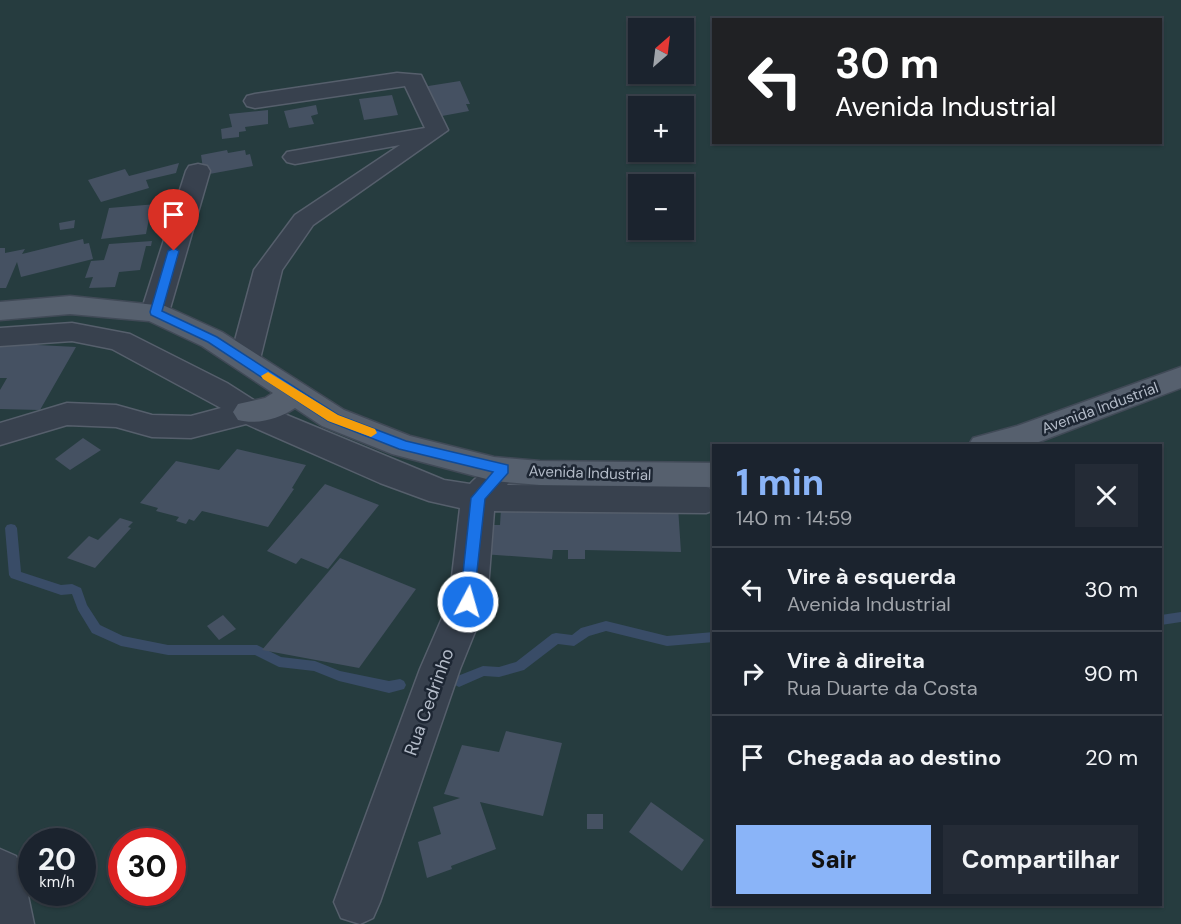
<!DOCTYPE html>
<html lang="pt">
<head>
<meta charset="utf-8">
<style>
  :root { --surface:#1b232e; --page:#242b36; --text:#f1f3f6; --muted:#a0a4aa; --line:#39404a; --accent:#8ab4f8 }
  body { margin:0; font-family:"DM Sans",sans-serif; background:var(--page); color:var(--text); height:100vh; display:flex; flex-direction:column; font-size:22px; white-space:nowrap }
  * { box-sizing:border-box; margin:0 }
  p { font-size:20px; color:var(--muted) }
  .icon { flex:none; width:33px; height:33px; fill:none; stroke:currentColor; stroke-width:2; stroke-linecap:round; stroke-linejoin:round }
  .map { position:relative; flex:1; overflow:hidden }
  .details { position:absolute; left:712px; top:444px; width:450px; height:462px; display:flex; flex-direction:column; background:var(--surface); border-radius:0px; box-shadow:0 2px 4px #0004,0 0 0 2px var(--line) }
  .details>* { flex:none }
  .hud { position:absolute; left:712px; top:18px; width:450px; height:126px; border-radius:0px; box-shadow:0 2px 4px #0004,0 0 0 2px var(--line); background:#202124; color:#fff; overflow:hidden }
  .needle { width:39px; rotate:28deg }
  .buttons { position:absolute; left:628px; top:18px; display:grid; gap:12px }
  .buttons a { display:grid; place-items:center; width:66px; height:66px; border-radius:0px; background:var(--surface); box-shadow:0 2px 4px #0004,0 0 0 2px var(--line); font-size:30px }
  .speed { position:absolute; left:18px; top:828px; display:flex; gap:12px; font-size:30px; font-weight:700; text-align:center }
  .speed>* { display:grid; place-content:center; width:78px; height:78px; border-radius:50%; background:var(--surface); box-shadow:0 2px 4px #0004,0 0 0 2px var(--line); line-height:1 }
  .speed small { font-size:15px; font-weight:400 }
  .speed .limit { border:9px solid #d22; background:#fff; color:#111 }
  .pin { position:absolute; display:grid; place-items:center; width:51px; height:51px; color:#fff; margin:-62px -26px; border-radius:50% 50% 50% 0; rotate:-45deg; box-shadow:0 0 6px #0007 }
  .pin .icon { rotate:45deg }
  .me { position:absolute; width:66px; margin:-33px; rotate:6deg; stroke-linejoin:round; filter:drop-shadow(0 0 4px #0008) }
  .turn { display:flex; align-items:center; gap:21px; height:126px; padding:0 24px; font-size:27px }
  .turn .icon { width:78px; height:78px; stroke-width:2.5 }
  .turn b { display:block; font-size:42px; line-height:51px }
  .round { display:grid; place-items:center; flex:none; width:63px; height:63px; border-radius:0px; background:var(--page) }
  .headline { display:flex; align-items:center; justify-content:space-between; height:102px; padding:0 24px }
  h1 { font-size:36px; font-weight:800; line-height:45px; color:var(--accent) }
  .cta { display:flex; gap:12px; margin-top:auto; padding:12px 24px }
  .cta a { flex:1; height:69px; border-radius:0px; background:var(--accent); color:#111; font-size:24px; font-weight:800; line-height:69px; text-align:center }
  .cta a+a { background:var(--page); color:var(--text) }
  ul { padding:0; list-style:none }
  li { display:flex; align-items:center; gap:18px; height:84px; padding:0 24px; border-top:2px solid var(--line) }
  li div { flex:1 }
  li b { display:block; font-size:22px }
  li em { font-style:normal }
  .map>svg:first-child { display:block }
  .green { fill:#263c3f; fill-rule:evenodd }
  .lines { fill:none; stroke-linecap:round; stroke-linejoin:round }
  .stream { fill:#394c67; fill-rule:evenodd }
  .building { fill:#455162 }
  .minor-casing { stroke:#565f6c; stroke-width:3 }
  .major-casing { stroke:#414a57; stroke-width:3 }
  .minor { fill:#38414e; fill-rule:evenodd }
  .major { fill:#56606e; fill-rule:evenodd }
  .route { fill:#1a73e8; stroke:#114b97; stroke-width:1.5 }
  .slow { fill:#f59e0b }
  .labels { text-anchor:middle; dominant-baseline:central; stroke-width:5; stroke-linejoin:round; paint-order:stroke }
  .street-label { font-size:15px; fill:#b4bcc9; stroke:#1d2633 }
  .near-street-label { font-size:18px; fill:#b4bcc9; stroke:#1d2633 }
</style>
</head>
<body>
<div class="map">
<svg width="1181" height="924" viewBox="0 0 1181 924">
  <rect width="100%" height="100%" fill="#242f3e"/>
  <path class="green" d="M0 0H1181V924H0ZM714 20H1161V142H714ZM639 28H684V74H639ZM639 106H684V152H639ZM639 184H684V230H639ZM714 446H1161V904H714ZM32 842H82V892H32ZM122 842H172V892H122Z"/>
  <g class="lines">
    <g class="stream">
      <path d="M11 524 15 525 17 528 21 572 61 585 72 584 81 588 87 605 100 625 123 636 168 645H257L281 657 315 661 340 671 389 681 400 679 404 681 406 685 404 689 389 693 339 681 314 671 279 667 255 655H168L121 646 92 633 78 610 72 594 61 595 11 578 9 575 5 528 7 525Z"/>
      <path d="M1181 612V622L1161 625V615Z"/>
      <path d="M606 621 667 636 714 632V642L667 646 606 631 589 636 574 646 558 644 524 670 499 677 484 676 459 687 455 685 453 681 455 677 483 666 499 667 516 662 552 634 556 633 572 635 581 628Z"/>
    </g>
  </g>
  <g class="building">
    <path d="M460 81 470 104H466L469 111 442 116 438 109 432 110 422 87Z"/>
    <path d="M392 95 398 115 364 120 359 99Z"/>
    <path d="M316 105 318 114 311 116 314 124 289 128 284 111Z"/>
    <path d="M268 110V124L245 127 246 131 239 132V137L222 139 221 129 232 127 229 114Z"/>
    <path d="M227 150 228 153 245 150 246 155 250 154 253 166 204 175 201 155Z"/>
    <path d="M179 163 176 173 146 180 149 188 101 202 88 180 125 169 129 176Z"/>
    <path d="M157 204 156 207 151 208 146 234 101 239 109 208Z"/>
    <path d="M75 220 74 228 60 230 59 223Z"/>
    <path d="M83 239 84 244 89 243 93 259 21 277 17 262 6 288H0V248H5V253L25 249 22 254Z"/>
    <path d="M152 241 151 246H146L140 270 119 272 115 287 89 288 93 277 85 278 91 261 104 260 109 244Z"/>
    <path d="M0 343 76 347 40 410 0 409V390L7 378H0Z"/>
    <path d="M83 438 101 450 70 470 55 459Z"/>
    <path d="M237 449 306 465 292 488 294 489 268 527 202 511 194 521 189 519 186 524 176 521 179 517 156 511 158 508 140 503 176 461 219 470Z"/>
    <path d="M325 484 379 505 328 569 301 558 296 564 267 551Z"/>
    <path d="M678 507 681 552 585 550V559H568V550H553L552 559 482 554 485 525H500L501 509Z"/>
    <path d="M120 518 133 522 128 527 131 528 95 568 67 558 89 536 98 540Z"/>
    <path d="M340 558 416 589 359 668 262 650Z"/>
    <path d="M223 615 236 629 219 640 207 626Z"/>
    <path d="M506 731 562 743 543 816 480 802 496 849 451 866 452 869 427 878 418 842 441 834 433 807 460 798 444 794 462 745 499 752Z"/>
    <path d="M651 802 704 840 682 871 629 832Z"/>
    <rect x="587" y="814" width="16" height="15"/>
  </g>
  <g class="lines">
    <defs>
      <g id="minor">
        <path d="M397 73 421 75 448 130 313 225 282 270 260 359 256 366 245 369 234 366 230 359 254 270 295 215 400 145 295 164 287 162 283 157 287 152 425 128 405 86 255 108 247 106 244 101 247 96 255 94Z"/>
        <path d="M198 164 207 166 210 171 169 312 165 318 155 321 145 318 141 312 186 171 189 166Z"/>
        <path d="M72 323 130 334 227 383 260 404 444 480 470 484C481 472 488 468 504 473L509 482 507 485 706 487 714 490V510L706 513 494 511 487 602 460 669 380 902 373 918 360 924 341 918 334 902 420 669 449 602 460 508 429 501 380 483 246 424 191 438 152 437 116 427 67 425 0 445V423L67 403 116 405 152 415 191 416 221 408 112 349 72 341 0 346V328Z"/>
        <path d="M0 849 16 856 23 872 34 924H0Z"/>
      </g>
      <g id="major">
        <path d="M70 296 165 306 222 332 344 410 410 436 494 457 540 461 714 463V487L540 485 494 481 392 454 322 426 295 408C279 419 257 425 238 420L233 412 238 404 265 398 273 393 202 346 149 321 70 314 0 320V302Z"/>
        <path d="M1181 367V388L1036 443 1028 446H968L973 438 1017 426Z"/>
      </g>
    </defs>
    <use href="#minor" class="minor-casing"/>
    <use href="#major" class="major-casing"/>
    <use href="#minor" class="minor"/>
    <use href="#major" class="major"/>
  </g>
  <path class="route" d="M174 248 179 251 162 311 217 337 338 415 406 441 508 465V473L485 499 473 607 468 609 460 602 471 498 493 472 399 449 328 421 208 342 151 315 150 312 168 251Z"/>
  <path class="slow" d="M268 372 338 415 375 429 377 433 371 437 328 421 263 379 261 376Z"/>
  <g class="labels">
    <g class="street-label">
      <text transform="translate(1100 408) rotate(-20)">Avenida Industrial</text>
      <text transform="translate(590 473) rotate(2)">Avenida Industrial</text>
    </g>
    <g class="near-street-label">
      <text transform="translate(429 702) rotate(-70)">Rua Cedrinho</text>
    </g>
  </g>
</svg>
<div class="buttons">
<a><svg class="needle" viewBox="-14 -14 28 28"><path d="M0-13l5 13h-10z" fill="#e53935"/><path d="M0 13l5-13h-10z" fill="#a0a4aa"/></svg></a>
<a>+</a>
<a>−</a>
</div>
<div class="speed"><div>20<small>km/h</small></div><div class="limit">30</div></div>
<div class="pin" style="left:174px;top:251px;background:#d93025"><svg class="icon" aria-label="arrive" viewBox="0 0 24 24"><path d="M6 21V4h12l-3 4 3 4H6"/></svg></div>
<svg class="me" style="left:468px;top:602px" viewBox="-20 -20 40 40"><circle r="17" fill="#1a73e8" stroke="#fff" stroke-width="3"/><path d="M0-11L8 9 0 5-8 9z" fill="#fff"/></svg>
<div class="hud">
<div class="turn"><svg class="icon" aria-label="left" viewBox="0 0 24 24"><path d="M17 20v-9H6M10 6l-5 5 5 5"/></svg><div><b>30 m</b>Avenida Industrial</div></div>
</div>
<section class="details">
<div class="headline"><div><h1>1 min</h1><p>140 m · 14:59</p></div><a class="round"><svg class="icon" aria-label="close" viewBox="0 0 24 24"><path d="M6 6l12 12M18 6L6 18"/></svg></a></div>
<ul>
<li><svg class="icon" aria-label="left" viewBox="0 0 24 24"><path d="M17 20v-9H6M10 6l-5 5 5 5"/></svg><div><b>Vire à esquerda</b><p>Avenida Industrial</p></div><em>30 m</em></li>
<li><svg class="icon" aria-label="right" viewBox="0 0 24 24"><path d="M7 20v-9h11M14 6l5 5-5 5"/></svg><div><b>Vire à direita</b><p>Rua Duarte da Costa</p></div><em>90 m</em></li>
<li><svg class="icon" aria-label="arrive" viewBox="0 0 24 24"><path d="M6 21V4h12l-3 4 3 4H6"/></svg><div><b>Chegada ao destino</b></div><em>20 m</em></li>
</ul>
<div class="cta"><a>Sair</a><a>Compartilhar</a></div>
</section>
</div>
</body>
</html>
